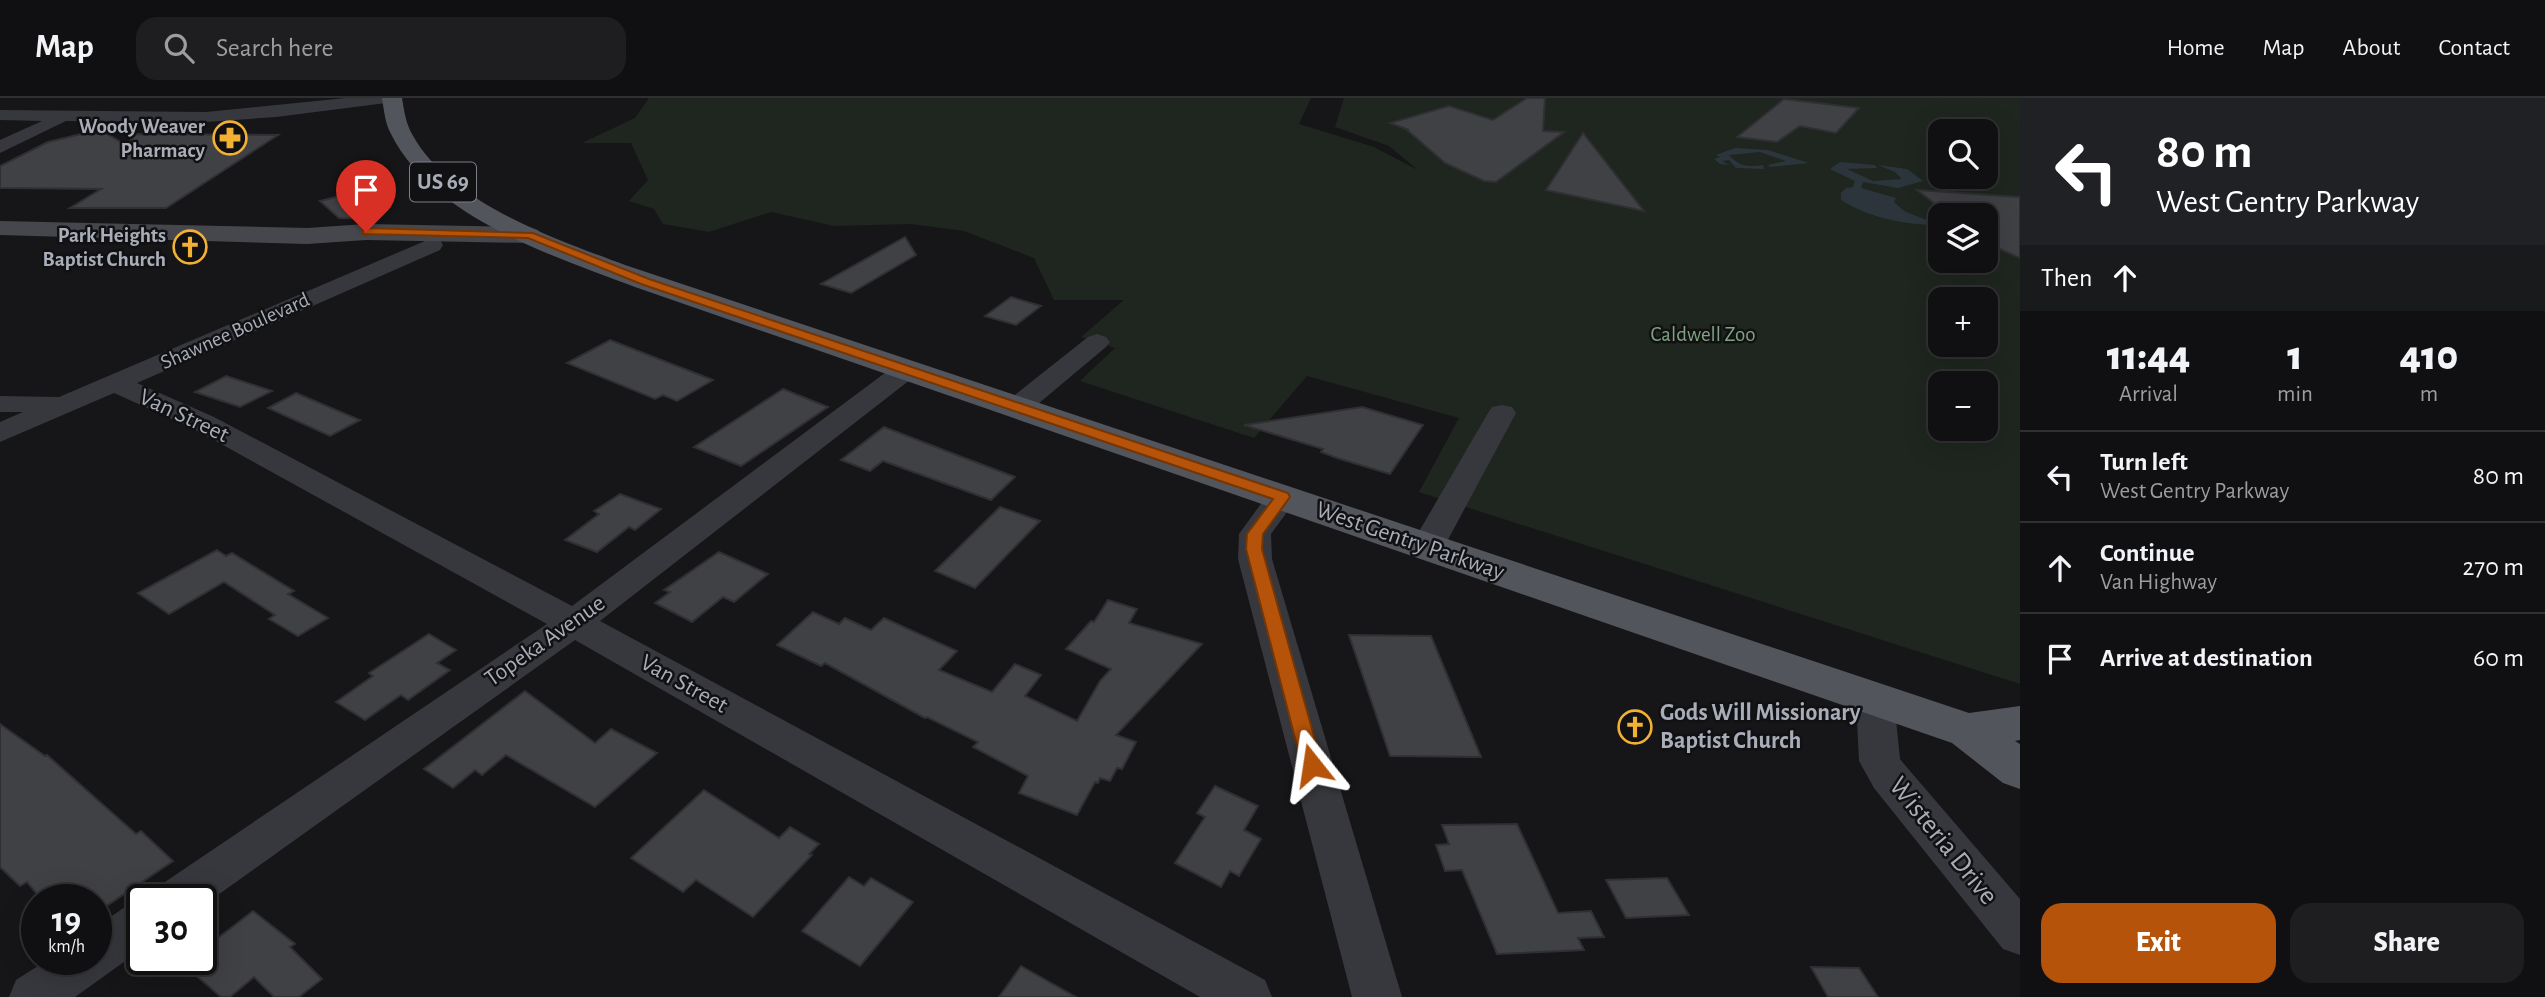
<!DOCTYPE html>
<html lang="en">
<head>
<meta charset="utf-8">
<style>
  :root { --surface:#101012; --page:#1e1e20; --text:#f1f3f6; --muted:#9c9d9f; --line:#303032; --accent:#b45309 }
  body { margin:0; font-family:"Alegreya Sans",sans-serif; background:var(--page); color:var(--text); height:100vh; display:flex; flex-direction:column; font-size:26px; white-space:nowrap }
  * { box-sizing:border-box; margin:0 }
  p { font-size:23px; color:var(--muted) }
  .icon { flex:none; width:38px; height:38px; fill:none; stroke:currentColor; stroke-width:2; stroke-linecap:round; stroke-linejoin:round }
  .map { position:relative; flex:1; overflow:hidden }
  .drawer { display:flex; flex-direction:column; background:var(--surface); width:525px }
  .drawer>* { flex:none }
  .guide { background:#202124; color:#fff; overflow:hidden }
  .tools { position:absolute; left:1928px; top:21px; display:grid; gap:14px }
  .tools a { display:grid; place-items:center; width:70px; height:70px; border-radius:14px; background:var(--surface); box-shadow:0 7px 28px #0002,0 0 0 2px var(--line); font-size:35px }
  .speed { position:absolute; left:21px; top:786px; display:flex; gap:14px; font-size:35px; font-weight:700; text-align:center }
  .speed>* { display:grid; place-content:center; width:91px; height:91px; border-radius:50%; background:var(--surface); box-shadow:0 7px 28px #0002,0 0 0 2px var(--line); line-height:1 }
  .speed small { font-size:18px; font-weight:400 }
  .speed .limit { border:4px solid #111; border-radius:10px; background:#fff; color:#111 }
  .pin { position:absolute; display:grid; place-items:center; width:60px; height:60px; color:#fff; margin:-72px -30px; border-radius:50% 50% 50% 0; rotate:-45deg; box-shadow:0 0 7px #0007 }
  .pin .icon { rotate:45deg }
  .me { position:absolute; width:77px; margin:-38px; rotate:345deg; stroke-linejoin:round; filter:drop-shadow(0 0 5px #0008) }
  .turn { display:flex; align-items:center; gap:24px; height:147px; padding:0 21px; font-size:32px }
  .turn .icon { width:91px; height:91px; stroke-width:2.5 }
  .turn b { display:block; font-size:49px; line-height:60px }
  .then { display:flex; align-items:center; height:66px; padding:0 21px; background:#0003; gap:14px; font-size:26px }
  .eta { display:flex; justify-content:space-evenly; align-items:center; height:119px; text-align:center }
  .eta b { font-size:42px; font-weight:800; line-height:49px }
  .cta { display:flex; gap:14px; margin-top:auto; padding:14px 21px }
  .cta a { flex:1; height:80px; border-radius:21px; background:var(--accent); color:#fff; font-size:28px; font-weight:800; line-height:80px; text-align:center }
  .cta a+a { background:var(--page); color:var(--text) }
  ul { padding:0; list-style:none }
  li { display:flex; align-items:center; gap:21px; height:91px; padding:0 21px; border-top:2px solid var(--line) }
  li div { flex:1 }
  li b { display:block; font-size:26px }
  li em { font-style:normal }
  header { display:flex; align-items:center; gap:42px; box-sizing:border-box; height:98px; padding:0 35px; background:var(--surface); border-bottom:2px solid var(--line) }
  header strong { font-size:33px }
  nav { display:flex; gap:38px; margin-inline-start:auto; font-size:24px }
  .search { width:490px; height:63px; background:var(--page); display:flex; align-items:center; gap:18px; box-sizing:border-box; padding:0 24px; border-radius:21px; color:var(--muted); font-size:26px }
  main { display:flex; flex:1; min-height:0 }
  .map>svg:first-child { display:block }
  .green { fill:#1e261f; fill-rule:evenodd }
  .water { fill:#2c353c }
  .building { fill:#404145; stroke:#303034; stroke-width:2 }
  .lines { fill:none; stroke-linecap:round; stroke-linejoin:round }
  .minor { fill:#37383d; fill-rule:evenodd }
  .secondary { fill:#45474d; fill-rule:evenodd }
  .primary { fill:#53555c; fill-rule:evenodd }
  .route { fill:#b45309; stroke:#753606; stroke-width:2 }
  .labels { text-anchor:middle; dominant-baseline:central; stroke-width:5; stroke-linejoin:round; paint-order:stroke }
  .far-poi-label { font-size:21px; font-weight:bold; fill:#a8adb8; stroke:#111113; text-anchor:end }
  .far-street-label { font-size:21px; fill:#a8adb8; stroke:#111113 }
  .far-park-label { font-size:21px; fill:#7fa381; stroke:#111113 }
  .shield { fill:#111113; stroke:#7b7e86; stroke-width:2 }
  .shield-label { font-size:23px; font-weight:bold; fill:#a8adb8 }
  .street-label { font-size:24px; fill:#a8adb8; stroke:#111113 }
  .poi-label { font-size:24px; font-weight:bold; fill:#a8adb8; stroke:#111113; text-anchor:start }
  .near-street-label { font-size:28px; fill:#a8adb8; stroke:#111113 }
</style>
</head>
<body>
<header>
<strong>Map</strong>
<div class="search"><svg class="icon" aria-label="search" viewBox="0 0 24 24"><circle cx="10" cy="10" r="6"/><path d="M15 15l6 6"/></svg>Search here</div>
<nav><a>Home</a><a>Map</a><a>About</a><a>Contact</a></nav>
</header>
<main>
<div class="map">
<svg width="2020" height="899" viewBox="0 0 2020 899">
  <rect width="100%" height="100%" fill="#161618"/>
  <path class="green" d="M649 0H1311L1299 26 1374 49 1418 72 1389 48 1335 29 1344 0H2020V586L1419 394 1459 320 1307 278 1254 340 1080 283 1115 250 1081 239 1124 202H1054L1034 160 964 133 911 126 834 128 771 114 709 134 663 126 654 111 629 103 648 82 631 45H582L635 20ZM1941 33H1986V79H1941ZM1941 117H1986V163H1941ZM1941 201H1986V247H1941ZM1941 285H1986V331H1941Z"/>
  <g class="water">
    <path d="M1735 50 1768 52 1809 65 1770 69 1768 67 1786 63 1760 54 1729 57C1740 69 1747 69 1763 67L1764 71 1736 70 1729 62 1722 63 1729 67 1720 66 1714 61 1720 59 1716 57Z"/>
    <path d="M1840 64 1875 67 1877 70 1847 71 1873 83 1902 81 1895 74 1878 67 1907 71 1923 83 1898 90 1863 84 1861 90 1896 100 1894 104 1904 113 1939 127C1906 127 1869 120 1841 102V95L1846 90 1854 89 1853 88 1855 83 1830 71Z"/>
  </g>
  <g class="building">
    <path d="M1527 0H1545L1543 33 1564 34 1496 84 1484 83 1445 65 1407 32H1409L1390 25 1449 8 1493 22Z"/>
    <path d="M1784 1 1859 10 1836 35 1800 28 1777 44 1737 39Z"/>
    <path d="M1583 35 1644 113 1546 92Z"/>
    <path d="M81 36H107L128 48 134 36 278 37 166 110H70L101 91 0 90V68L48 44Z"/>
    <path d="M1917 92 2020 99V160L1986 145V117H1945L1943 115 1948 116Z"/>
    <path d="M347 96 376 121 339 120 320 103Z"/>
    <path d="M905 139 916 157 851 195 821 186Z"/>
    <path d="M1011 199 1041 208 1016 227 985 218Z"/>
    <path d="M610 242 713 282 677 303 663 297 655 301 567 265Z"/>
    <path d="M226 278 272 293 240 309 195 294Z"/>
    <path d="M783 291 828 309 741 368 694 349Z"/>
    <path d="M296 295 360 322 330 338 268 310Z"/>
    <path d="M1362 309 1423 327 1390 376 1337 360 1321 354 1323 351 1244 327Z"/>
    <path d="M884 329 962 359 1015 379 991 402 883 363 870 373 841 362Z"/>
    <path d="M620 396 661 411 635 432 629 429 597 454 565 442 599 416 594 413Z"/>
    <path d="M1000 409 1040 423 975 490 935 473Z"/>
    <path d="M217 452 226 458 232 455 294 493 288 496 328 520 298 538 269 521 275 517 224 484 169 516 138 495Z"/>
    <path d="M719 454 768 476 734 504 723 499 692 524 655 505 670 494 664 492Z"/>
    <path d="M1108 502 1137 511 1129 525 1202 546 1116 637 1136 644 1122 671 1117 670 1110 683 1100 680 1098 685 1095 684 1077 717 1019 695 1028 678 973 649 978 644 927 619 925 620 825 565 821 568 777 547 813 514 839 526 845 520 871 532 884 520 957 553 939 572 992 594 1015 566 1041 577 1025 598 1077 623 1100 583 1111 571 1066 551 1091 523 1094 524Z"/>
    <path d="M429 536 456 552 437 565 450 572 408 602 401 597 365 622 336 604 373 578 369 575Z"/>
    <path d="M1349 537 1431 538 1481 659 1390 658Z"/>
    <path d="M525 593 595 645 611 631 657 655 595 709 506 657 482 677 475 672 453 690 424 671Z"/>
    <path d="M0 626 45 658 47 657 136 736 141 733 173 763 96 815V802H42L27 784 20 788 0 769Z"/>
    <path d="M1215 688 1258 708 1244 732 1261 741 1239 778 1230 773 1221 789 1175 765 1205 719 1197 715Z"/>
    <path d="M704 692 779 740 790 729 819 746 809 756 812 757 753 819 696 782 683 794 631 760Z"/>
    <path d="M1517 726 1558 815 1591 813 1604 839 1578 840 1584 852 1497 856 1462 772 1445 773 1436 747 1449 746 1442 727Z"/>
    <path d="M849 779 864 788 871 780 913 804 860 868 802 833Z"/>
    <path d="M1667 780 1689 817 1626 820 1606 782Z"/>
    <path d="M253 813 295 846 290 849 322 881 299 899H274L254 879 230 899H221L184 867 191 861H201V853Z"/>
    <path d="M1021 868 1076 899H999Z"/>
    <path d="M1811 869 1859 870 1878 899H1828Z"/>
  </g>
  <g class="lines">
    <g class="minor">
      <path d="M346 0H394L386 5 276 19 206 24 66 23 0 55V42L42 23 0 22V12L206 14Z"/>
      <path d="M432 140 440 142 443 147 440 152 137 285 214 319 572 508 897 266 906 264 915 266 919 272 915 278 600 523 1265 882 1272 899H1200L575 542 201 809V802H152L159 788 547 526 194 331 114 295 0 344V324L23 314H0V298L59 299Z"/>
      <path d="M1097 236 1106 239 1110 244 1106 249 1026 316 1016 318 1006 316 1002 310 1006 304 1088 239Z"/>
      <path d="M1502 307 1512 309 1516 315 1444 449 1439 456 1427 459 1415 456 1410 449 1488 315 1492 309Z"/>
      <path d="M1282 390 1293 392 1298 399 1271 436 1272 461 1402 899H1352L1238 461 1239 436 1271 392Z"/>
      <path d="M1875 588 1889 592 1894 602 1900 661 1904 666 2020 801V857L2003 851 1874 690 1859 663 1856 602 1861 592Z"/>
      <path d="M142 803V851L75 899H9L16 882 49 861H96V829L125 809Z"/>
    </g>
    <path class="secondary" d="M0 123 307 130 366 126 529 129 538 132 542 137 538 142 529 145 366 142 307 146 0 137Z"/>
    <path class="primary" d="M382 0H402C404 12 406 26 412 36 449 105 556 141 625 167L1969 615 2020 608V642L2015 643 2020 646V691L2003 685 1952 645 635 189C553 158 433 120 391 36 385 25 384 12 382 0Z"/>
  </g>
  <path class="route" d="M366 130 533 135 649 181 1288 395 1290 399 1263 436 1262 451 1322 667 1319 672 1312 675 1305 672 1302 667 1246 451 1247 436 1273 401 641 186 528 140 363 136V131Z"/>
  <defs>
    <symbol id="pharmacy-ring" viewBox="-11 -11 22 22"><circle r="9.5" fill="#111113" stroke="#f2b134" stroke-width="1.5"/><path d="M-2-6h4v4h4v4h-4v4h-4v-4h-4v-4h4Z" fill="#f2b134"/></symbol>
    <symbol id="church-ring" viewBox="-11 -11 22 22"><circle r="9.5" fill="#111113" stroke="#f2b134" stroke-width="1.5"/><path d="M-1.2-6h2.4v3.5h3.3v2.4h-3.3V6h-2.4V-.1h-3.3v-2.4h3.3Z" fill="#f2b134"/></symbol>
  </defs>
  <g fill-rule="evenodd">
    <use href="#pharmacy-ring" x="211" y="21" width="38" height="38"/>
    <use href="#church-ring" x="171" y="130" width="38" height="38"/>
    <use href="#church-ring" x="1616" y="610" width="38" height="38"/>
  </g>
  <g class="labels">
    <g class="far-poi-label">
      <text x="205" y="28">Woody Weaver<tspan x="205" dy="24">Pharmacy</tspan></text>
      <text x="166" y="137">Park Heights<tspan x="166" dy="24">Baptist Church</tspan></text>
    </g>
    <g class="far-street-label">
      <text transform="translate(235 233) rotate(-24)">Shawnee Boulevard</text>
    </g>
    <g class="far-park-label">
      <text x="1703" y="236">Caldwell Zoo</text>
    </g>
    <rect class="shield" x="410" y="64.5" width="66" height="39" rx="5"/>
    <g class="shield-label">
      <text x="443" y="84">US 69</text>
    </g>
    <g class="street-label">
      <text transform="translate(184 318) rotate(25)">Van Street</text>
      <text transform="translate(1410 443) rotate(19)">West Gentry Parkway</text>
      <text transform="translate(545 543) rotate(-35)">Topeka Avenue</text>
      <text transform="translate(684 586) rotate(29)">Van Street</text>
    </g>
    <g class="poi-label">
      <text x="1660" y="615">Gods Will Missionary<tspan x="1660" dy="28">Baptist Church</tspan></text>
    </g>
    <g class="near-street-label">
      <text transform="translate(1943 743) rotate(51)">Wisteria Drive</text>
    </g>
  </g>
</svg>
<div class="tools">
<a><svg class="icon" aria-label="search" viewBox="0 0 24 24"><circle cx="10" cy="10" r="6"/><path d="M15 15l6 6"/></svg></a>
<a><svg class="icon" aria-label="layers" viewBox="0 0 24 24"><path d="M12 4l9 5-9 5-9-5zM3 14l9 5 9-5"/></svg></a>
<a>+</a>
<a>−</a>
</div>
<div class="speed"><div>19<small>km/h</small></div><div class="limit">30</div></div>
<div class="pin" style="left:366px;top:134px;background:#d93025"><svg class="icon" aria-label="arrive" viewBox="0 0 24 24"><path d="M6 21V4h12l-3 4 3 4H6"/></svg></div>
<svg class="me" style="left:1312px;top:667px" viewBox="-20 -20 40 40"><path d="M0-17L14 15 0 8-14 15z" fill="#b45309" stroke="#fff" stroke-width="4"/></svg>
</div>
<section class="drawer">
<div class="guide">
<div class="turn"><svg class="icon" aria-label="left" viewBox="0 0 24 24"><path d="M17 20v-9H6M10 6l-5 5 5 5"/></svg><div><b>80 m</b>West Gentry Parkway</div></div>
<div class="then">Then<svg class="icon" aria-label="ahead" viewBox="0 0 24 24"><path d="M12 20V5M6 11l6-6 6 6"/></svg></div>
</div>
<div class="eta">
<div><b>11:44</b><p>Arrival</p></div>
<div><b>1</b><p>min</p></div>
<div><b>410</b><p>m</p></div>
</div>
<ul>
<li><svg class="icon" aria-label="left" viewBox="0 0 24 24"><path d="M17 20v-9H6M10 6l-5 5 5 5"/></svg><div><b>Turn left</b><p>West Gentry Parkway</p></div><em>80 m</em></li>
<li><svg class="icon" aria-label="ahead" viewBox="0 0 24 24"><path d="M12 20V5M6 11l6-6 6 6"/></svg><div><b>Continue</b><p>Van Highway</p></div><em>270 m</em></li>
<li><svg class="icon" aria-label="arrive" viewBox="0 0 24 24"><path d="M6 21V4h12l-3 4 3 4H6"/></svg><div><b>Arrive at destination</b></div><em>60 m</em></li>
</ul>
<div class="cta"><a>Exit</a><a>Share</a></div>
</section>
</main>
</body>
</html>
